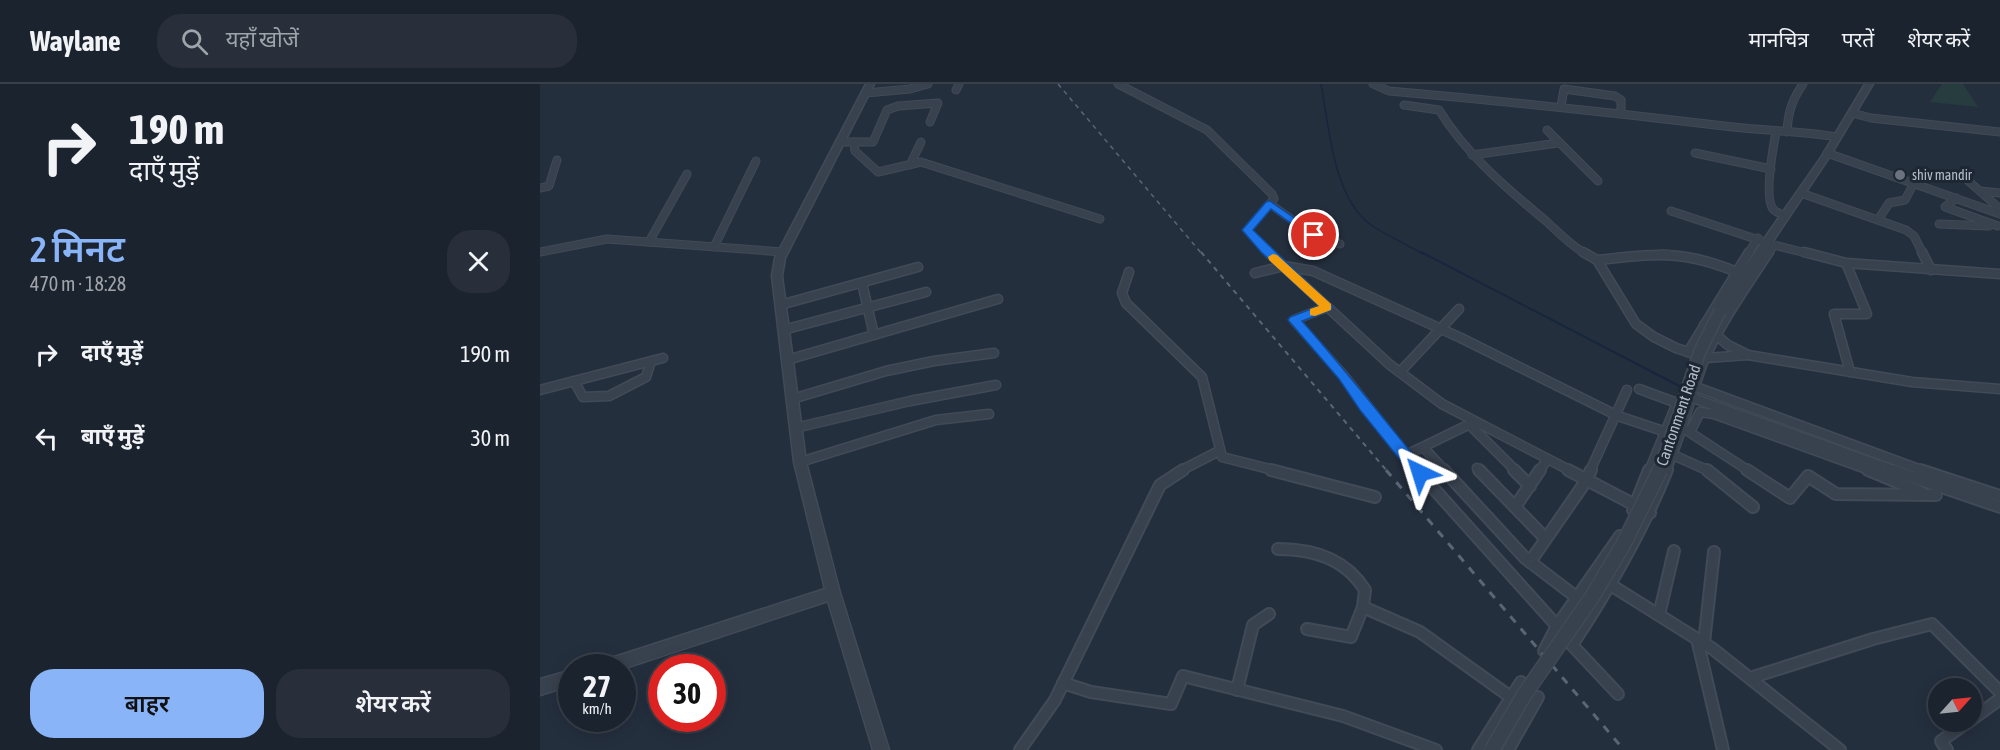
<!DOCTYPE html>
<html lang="hi">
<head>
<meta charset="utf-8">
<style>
  :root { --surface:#1b232e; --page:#282f3a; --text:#f1f3f6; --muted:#a0a4aa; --line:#39404a; --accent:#8ab4f8 }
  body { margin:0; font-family:"Asap Condensed","Noto Sans Devanagari",sans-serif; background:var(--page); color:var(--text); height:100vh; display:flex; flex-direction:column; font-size:22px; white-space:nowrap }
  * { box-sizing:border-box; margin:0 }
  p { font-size:20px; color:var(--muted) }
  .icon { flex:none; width:33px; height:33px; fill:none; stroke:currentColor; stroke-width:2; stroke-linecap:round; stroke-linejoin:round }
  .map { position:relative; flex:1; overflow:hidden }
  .panel { display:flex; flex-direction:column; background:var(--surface); width:540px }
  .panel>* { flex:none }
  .hud { background:#1b232e; color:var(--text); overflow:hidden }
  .needle { width:39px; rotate:63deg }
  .buttons { position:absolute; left:1388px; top:594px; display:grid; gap:12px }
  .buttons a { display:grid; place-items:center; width:54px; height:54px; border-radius:50%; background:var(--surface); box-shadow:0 3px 15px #0003,0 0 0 2px var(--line); font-size:30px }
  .speed { position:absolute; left:18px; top:570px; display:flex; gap:12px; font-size:30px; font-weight:700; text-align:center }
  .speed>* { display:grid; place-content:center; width:78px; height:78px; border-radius:50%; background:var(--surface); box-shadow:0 3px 15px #0003,0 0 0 2px var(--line); line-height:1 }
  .speed small { font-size:15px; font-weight:400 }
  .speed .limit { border:9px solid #d22; background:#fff; color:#111 }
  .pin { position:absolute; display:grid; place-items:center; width:51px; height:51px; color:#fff; margin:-26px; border:3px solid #fff; border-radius:50%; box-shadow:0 2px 6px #0007 }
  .me { position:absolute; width:66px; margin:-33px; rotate:319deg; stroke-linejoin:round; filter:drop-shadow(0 0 4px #0008) }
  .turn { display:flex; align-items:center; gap:21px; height:126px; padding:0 30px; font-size:27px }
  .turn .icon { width:78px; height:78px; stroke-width:2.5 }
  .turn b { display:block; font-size:42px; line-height:51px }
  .round { display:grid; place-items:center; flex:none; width:63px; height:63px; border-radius:24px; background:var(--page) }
  .headline { display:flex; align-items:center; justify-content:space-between; height:102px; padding:0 30px }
  h1 { font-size:36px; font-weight:600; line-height:45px; color:var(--accent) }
  .primary-button { display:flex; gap:12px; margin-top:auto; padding:12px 30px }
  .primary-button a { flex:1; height:69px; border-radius:24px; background:var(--accent); color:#111; font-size:24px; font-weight:600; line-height:69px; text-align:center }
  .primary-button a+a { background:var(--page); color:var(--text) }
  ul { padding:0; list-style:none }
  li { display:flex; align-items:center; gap:18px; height:84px; padding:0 30px }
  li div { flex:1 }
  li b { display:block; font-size:22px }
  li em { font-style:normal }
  header { display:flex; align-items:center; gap:36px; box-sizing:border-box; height:84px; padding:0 30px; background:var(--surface); border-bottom:2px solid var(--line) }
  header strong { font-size:28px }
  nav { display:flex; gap:33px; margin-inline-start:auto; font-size:21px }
  .search { width:420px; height:54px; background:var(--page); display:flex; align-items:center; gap:15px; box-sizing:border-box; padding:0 21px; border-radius:24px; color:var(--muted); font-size:22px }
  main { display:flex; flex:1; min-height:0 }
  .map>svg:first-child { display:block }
  .green { fill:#263c3f }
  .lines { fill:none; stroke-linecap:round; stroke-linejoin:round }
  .stream-far1 { stroke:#17263c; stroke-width:1.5 }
  .stream { stroke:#17263c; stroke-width:2 }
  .minor-far2-casing { stroke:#414a57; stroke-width:9 }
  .minor-far1-casing { stroke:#414a57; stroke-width:11 }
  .minor-casing { stroke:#414a57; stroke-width:14 }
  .tertiary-casing { stroke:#414a57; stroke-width:3 }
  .minor-far2 { stroke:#38414e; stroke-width:7 }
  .minor-far1 { stroke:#38414e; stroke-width:8 }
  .minor { stroke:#38414e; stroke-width:10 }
  .tertiary { fill:#38414e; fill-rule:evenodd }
  .rail-far2 { stroke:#5a6575; stroke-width:1.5; stroke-dasharray:4.5 4.5; stroke-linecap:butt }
  .rail-far1 { stroke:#5a6575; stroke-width:2; stroke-dasharray:5 5; stroke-linecap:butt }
  .rail { stroke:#5a6575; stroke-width:3; stroke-dasharray:8 8; stroke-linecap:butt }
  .tertiary-bridge-far1-casing { stroke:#414a57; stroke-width:14; stroke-linecap:butt }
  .tertiary-bridge-casing { stroke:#414a57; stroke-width:17; stroke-linecap:butt }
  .tertiary-bridge-far1 { stroke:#38414e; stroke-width:11 }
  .tertiary-bridge { stroke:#38414e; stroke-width:14 }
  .route { fill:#1a73e8; stroke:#114b97; stroke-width:1.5 }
  .slow { fill:#f59e0b }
  .worship-dot { fill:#6b7280; stroke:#1d2633; stroke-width:2 }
  .labels { text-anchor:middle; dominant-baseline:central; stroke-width:6; stroke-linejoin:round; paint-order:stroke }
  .far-poi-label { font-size:14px; fill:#b4bcc9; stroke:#1d2633; text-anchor:start }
  .street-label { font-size:16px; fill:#b4bcc9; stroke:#1d2633 }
</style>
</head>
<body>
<header>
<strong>Waylane</strong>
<div class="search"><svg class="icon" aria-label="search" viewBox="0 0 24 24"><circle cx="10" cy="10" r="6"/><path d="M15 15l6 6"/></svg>यहाँ खोजें</div>
<nav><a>मानचित्र</a><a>परतें</a><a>शेयर करें</a></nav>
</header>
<main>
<section class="panel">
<div class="hud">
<div class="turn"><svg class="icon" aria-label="right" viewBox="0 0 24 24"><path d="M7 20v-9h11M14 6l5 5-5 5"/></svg><div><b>190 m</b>दाएँ मुड़ें</div></div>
</div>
<div class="headline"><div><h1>2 मिनट</h1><p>470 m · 18:28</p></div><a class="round"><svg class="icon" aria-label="close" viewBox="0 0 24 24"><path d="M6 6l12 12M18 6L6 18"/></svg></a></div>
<ul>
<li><svg class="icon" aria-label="right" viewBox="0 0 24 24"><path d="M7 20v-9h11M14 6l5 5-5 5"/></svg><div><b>दाएँ मुड़ें</b></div><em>190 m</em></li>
<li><svg class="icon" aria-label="left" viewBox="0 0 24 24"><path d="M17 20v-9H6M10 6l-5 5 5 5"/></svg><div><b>बाएँ मुड़ें</b></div><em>30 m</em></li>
</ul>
<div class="primary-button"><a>बाहर</a><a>शेयर करें</a></div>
</section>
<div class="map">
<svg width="1460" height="666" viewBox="0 0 1460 666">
  <rect width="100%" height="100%" fill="#242f3e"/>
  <path class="green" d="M1402 0H1423L1438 23 1390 18Z"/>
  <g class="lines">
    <path class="stream-far1" d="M781 0C789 42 793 114 831 141 847 152 866 160 883 170"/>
    <g class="stream">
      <path d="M881 168 1145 305"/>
      <path d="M1155 309 1234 339"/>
    </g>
    <defs>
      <g id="minor-far2">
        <path d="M578 0 667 46 732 110 734 115 707 146 729 170"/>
        <path d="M833 0 849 7C964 17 1078 29 1193 43 1228 47 1263 47 1297 53"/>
        <path d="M416 6 419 0"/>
        <path d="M326 9 370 5 388 0"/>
        <path d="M864 21 899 26C926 70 966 104 1006 137 1018 148 1031 162 1046 170"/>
        <path d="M1021 22 1024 5 1075 12 1081 16V29"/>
        <path d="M1312 29 1331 34 1460 48"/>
        <path d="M1007 46 1058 97"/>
        <path d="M1236 48C1233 64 1224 113 1233 125 1236 129 1242 130 1246 132"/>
        <path d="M1247 48C1248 28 1252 16 1263 0"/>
        <path d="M300 58H333L347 26 358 22 398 19 390 38"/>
        <path d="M314 58 315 67 338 88 381 78 560 135"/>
        <path d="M1155 69 1231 85"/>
        <path d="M1287 69 1460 130"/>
        <path d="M932 71 1018 59"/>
        <path d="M370 81 381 58"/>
        <path d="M1425 94 1460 125"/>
        <path d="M0 104 9 102 17 76"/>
        <path d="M1440 107 1460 109"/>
        <path d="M1261 109 1366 146 1374 152 1383 170"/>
        <path d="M1416 114 1405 123 1458 142"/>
        <path d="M730 120 773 151 800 160"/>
        <path d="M1131 127 1234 161 1270 170"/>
        <path d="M1338 136 1349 119 1365 116 1374 99"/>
        <path d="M1399 140 1449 142"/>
        <path d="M109 158 147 90"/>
        <path d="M174 163 216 77"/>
        <path d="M0 168 67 155 243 168"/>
        <path d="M1121 170H1128"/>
        <path d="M1208 170 1218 154"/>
        <path d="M1228 170 1234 161"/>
      </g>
      <g id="minor-far1">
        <path d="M728 168 849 280 902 320 1031 387"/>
        <path d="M1043 168 1057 176 1096 240 1114 253 1136 264 1166 274 1208 271"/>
        <path d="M1264 168 1306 179 1460 190"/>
        <path d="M1382 168 1391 186"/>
        <path d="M1057 176C1116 170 1141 165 1197 188"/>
        <path d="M1306 179 1327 230H1294L1310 288"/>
        <path d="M589 188 582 209 586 219 662 293 682 373 737 387"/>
        <path d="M715 189 744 182 773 187 921 254 1078 332 1138 352"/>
        <path d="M322 199 334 251"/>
        <path d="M240 221 378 183"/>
        <path d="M787 223 754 236 804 292 878 387"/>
        <path d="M1164 241 1188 261 1208 271 1372 298 1460 305"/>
        <path d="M243 246 386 208"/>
        <path d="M1148 268 1209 168"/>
        <path d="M247 276 458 215"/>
        <path d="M860 288 919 225"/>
        <path d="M34 297 43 313 69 312 106 293 111 277"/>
        <path d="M1156 303 1384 387"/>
        <path d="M1099 305 1137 319 1109 387"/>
        <path d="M0 306 123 274"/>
        <path d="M1153 314 1356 387"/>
        <path d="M252 315 346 287 394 277 454 269"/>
        <path d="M929 340 976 387"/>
        <path d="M255 344 370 317 456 301"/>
        <path d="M1143 344 1209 387"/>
        <path d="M1150 348 1160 328 1174 330 1332 387"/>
        <path d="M883 363 905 387"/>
        <path d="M1133 371 1169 387"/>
        <path d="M864 372 932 339"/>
        <path d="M260 378 396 336 449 330"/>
        <path d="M937 384 940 387"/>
        <path d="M640 387 679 367"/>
        <path d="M999 387 1007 376"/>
        <path d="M1050 387 1087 306"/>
        <path d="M1126 387C1141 352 1150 315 1163 279 1177 244 1208 200 1229 168"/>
      </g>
      <g id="minor">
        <path d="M731 386 835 413"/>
        <path d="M877 386 1017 542"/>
        <path d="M904 386 985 474 1040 516"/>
        <path d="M939 386 1005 454"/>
        <path d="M974 386 990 402"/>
        <path d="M1028 386 1110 429"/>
        <path d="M1167 386 1213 423"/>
        <path d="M1207 386 1250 414 1268 392 1296 410 1396 411"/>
        <path d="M1328 386 1381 408"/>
        <path d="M1352 386 1460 423"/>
        <path d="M1380 386 1460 412"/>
        <path d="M975 423 1000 386"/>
        <path d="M1093 426 1109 386"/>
        <path d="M738 465C773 465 805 474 825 506L823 523 811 553 767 545"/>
        <path d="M990 478 1046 397 1051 386"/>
        <path d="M1066 498 1173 565 1300 666"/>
        <path d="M823 523 880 548 972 614"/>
        <path d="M1119 531 1134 467"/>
        <path d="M1157 555 1183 666"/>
        <path d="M1164 559 1174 468"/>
        <path d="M1004 567 1017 542 1080 452"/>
        <path d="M1210 594 1333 555 1392 540 1460 608"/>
        <path d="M523 599 551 608 631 620 643 592 803 632 896 666"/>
        <path d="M697 606 713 541 729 530"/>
        <path d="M1078 610 1032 561C1069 505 1102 448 1127 386"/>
        <path d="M1431 636 1460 615"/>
        <path d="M480 666 515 616 620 401 643 386"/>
        <path d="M938 666 981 598"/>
        <path d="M968 666 998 613"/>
        <path d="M1407 666 1401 657 1428 638"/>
      </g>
      <g id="tertiary">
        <path d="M326 0H334L245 174 242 192 266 378 300 509 349 666H333L288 517 82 585 55 584 57 579 62 577 285 505 254 378 232 192 235 174Z"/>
        <path d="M1325 0H1333L1290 72 1184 230H1176L1175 227 1176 224 1282 72Z"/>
        <path d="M32 586V601L0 611V595Z"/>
      </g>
    </defs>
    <use href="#minor-far2" class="minor-far2-casing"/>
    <use href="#minor-far1" class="minor-far1-casing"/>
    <use href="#minor" class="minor-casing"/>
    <use href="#tertiary" class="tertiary-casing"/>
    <use href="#minor-far2" class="minor-far2"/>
    <use href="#minor-far1" class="minor-far1"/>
    <use href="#minor" class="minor"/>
    <use href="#tertiary" class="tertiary"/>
    <path class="rail-far2" d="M518 0 662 170"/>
    <path class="rail-far1" d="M661 168 847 387"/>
    <path class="rail" d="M846 386 1084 666"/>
    <defs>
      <path id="tertiary-bridge-far1" d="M1119 387 1160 267 1180 227"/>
      <path id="tertiary-bridge" d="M952 666 984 611 1052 513 1083 461 1120 386"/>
    </defs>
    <use href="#tertiary-bridge-far1" class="tertiary-bridge-far1-casing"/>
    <use href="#tertiary-bridge" class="tertiary-bridge-casing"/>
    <use href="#tertiary-bridge-far1" class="tertiary-bridge-far1"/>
    <use href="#tertiary-bridge" class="tertiary-bridge"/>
  </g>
  <path class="route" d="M730 117 779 151 774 154 770 153 731 125 713 146 793 223 791 226 762 237C805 285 844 336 885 385L887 389 885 393H874L820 326 799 295 748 236 750 233 779 222 721 168 702 146 726 118Z"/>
  <path class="slow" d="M733 170 737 171 791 220V226L775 232 770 231V225L779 222 729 176 728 173Z"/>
  <circle class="worship-dot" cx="1360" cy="91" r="6"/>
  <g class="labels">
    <g class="far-poi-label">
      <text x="1372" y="91">shiv mandir</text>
    </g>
    <g class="street-label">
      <text transform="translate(1138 331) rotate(-71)">Cantonment Road</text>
    </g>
  </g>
</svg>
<div class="buttons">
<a><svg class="needle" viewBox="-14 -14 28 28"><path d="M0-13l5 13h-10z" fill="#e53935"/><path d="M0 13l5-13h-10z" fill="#a0a4aa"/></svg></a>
</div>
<div class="speed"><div>27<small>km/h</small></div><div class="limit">30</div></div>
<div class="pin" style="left:774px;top:151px;background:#d93025"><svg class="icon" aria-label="arrive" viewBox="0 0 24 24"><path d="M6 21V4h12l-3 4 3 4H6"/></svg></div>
<svg class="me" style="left:880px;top:389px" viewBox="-20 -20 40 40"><path d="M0-17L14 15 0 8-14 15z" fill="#1a73e8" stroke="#fff" stroke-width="4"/></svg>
</div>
</main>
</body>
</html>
